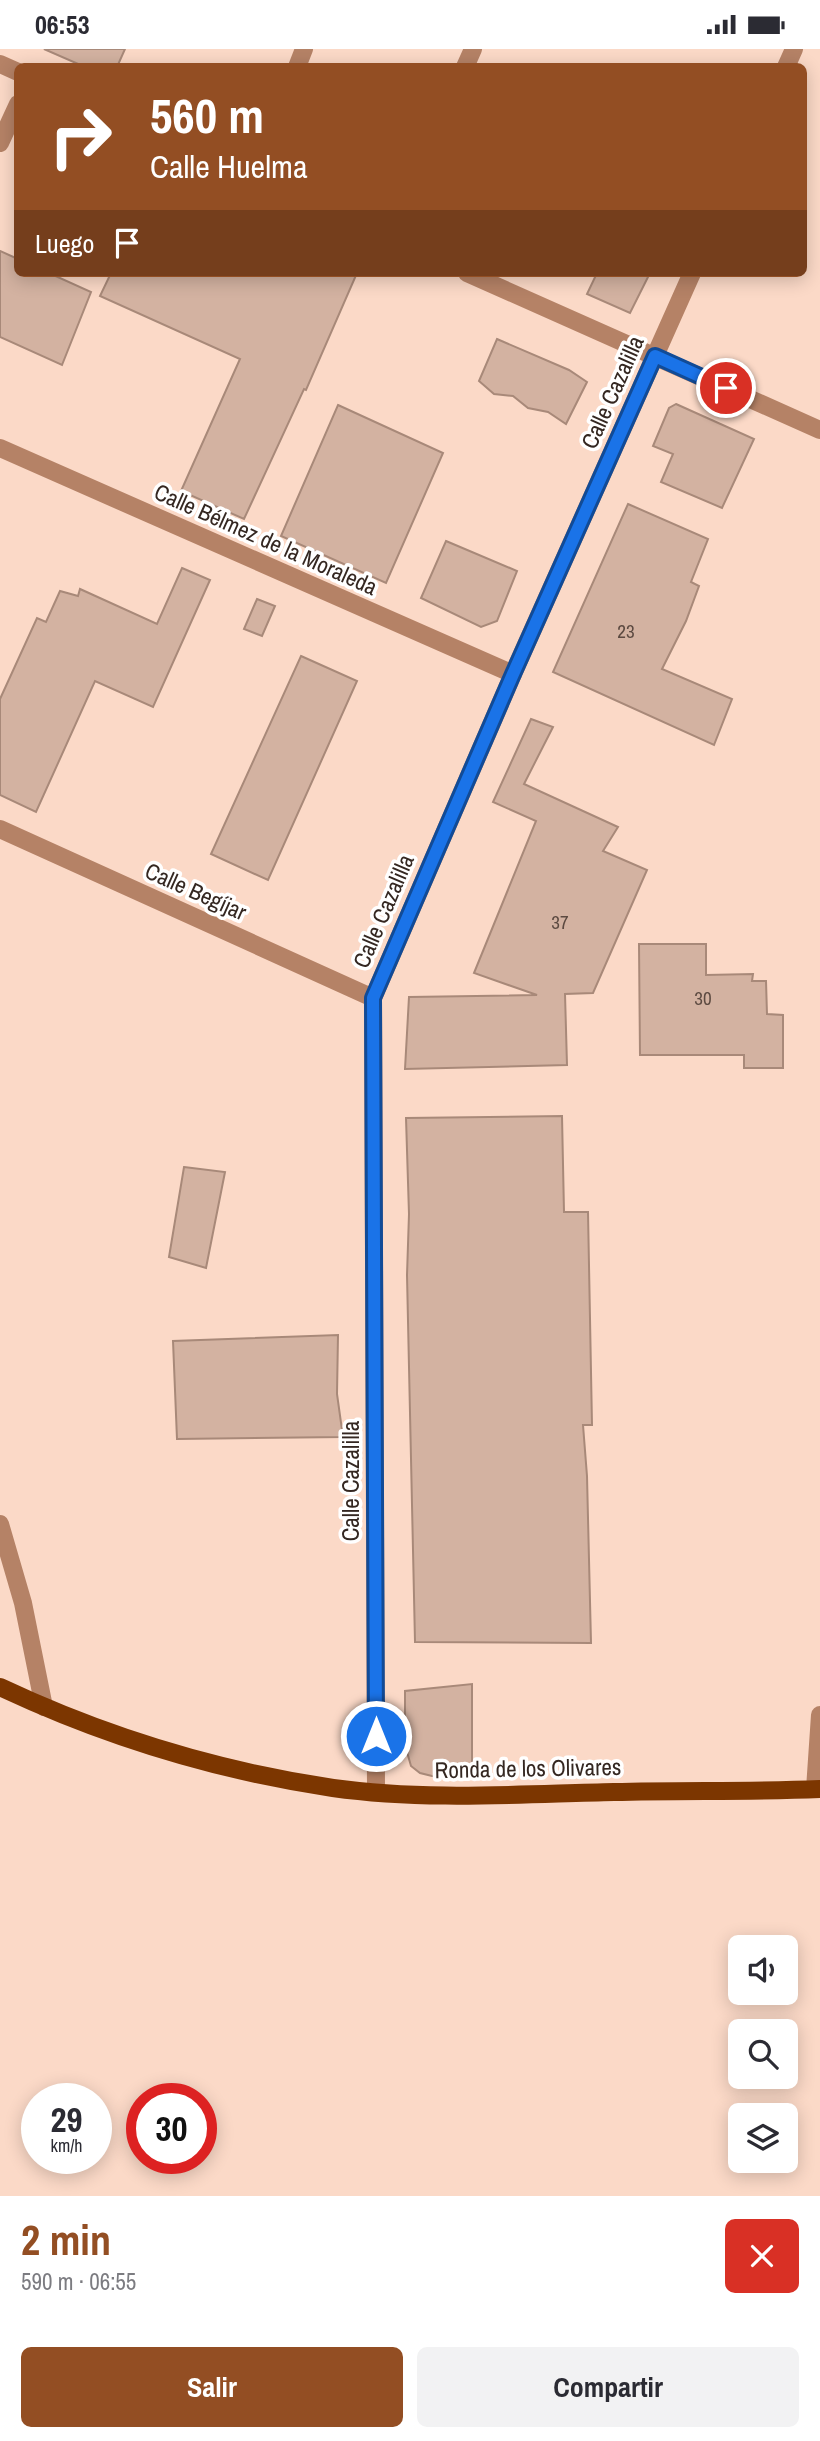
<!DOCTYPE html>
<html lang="es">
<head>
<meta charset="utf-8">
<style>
  :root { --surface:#fff; --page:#f2f2f3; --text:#2b2b33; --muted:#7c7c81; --accent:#934e23 }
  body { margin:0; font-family:"Archivo Narrow",sans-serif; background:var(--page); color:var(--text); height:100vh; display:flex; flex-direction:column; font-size:26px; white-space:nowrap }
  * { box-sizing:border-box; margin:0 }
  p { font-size:23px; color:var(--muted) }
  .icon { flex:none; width:38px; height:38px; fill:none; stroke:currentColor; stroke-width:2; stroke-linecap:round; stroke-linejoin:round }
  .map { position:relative; height:2147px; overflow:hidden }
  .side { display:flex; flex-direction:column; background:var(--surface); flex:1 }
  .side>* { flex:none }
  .hud { position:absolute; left:14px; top:14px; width:793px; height:214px; border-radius:10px; box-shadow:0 4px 18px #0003; background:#934e23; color:#fff; overflow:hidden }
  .fabs { position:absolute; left:728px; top:1886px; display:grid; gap:14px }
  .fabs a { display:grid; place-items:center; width:70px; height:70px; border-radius:10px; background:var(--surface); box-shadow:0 4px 18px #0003; font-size:35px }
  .speed { position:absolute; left:21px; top:2034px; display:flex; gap:14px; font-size:35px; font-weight:700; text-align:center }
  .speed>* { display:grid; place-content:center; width:91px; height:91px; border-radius:50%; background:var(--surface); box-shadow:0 4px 18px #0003; line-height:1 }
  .speed small { font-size:18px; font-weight:400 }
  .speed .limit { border:10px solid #d22; background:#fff; color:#111 }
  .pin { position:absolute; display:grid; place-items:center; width:60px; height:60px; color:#fff; margin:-30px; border:4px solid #fff; border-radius:50%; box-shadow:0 2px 7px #0007 }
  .me { position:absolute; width:77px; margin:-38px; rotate:0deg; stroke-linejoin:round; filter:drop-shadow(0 0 5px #0008) }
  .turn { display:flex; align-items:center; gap:24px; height:147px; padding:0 21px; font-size:32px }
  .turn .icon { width:91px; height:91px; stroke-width:2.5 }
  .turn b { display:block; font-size:49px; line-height:60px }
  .then { display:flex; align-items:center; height:66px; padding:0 21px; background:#0003; gap:14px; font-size:26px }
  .round { display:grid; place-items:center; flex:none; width:74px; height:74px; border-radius:10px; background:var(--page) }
  .summary { display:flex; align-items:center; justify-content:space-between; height:119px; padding:0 21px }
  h1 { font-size:42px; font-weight:700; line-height:52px; color:var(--accent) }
  .primary-button { display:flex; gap:14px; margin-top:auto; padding:14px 21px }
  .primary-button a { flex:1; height:80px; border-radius:10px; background:var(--accent); color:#fff; font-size:28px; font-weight:700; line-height:80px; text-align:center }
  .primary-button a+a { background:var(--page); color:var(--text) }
  .status { display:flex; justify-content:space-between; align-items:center; height:49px; padding:0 35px; background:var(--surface); direction:ltr }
  .status svg { height:19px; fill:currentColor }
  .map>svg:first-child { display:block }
  .building { fill:#d3b2a1; stroke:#a88979; stroke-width:2 }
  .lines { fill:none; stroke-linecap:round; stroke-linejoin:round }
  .minor { stroke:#b58266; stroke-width:18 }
  .major { stroke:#7c3600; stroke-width:18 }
  .route-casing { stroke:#114b97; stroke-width:18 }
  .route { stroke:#1a73e8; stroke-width:12 }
  .labels { text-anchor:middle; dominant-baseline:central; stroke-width:7; stroke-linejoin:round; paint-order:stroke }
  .number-label { font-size:19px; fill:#5c4a41 }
  .street-label { font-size:23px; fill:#342721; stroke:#fff }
</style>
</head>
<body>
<div class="status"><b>06:53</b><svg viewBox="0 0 49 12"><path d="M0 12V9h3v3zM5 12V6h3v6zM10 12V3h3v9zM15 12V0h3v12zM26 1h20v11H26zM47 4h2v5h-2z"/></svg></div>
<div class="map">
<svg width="820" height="2147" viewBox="0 0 820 2147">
  <rect width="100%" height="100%" fill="#fbd9c7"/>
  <g class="building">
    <path d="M44 0H125L117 18H85Z"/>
    <path d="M0 202 18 210V224H49L91 243 62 316 0 288Z"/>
    <path d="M111 224H357L306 341 304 340 244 470 181 442 240 310 100 247Z"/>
    <path d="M597 224H650L630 264 587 245Z"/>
    <path d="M497 290 569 321 587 333 566 375 548 363 528 359 513 347 494 345 479 332Z"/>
    <path d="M676 355 754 390 722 459 661 433 673 405 653 397 669 359Z"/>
    <path d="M338 356 443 404 386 534 281 487Z"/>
    <path d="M628 455 708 490 691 533 699 537 686 572 662 620 732 650 714 696 553 623Z"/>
    <path d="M446 492 517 522 497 572 481 578 421 549Z"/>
    <path d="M182 519 210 531 153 658 95 632 36 763 0 746V650L37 569 46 573 60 542 78 547 80 540 157 575Z"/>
    <path d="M257 550 275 557 262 587 244 580Z"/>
    <path d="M301 607 357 632 268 831 211 805Z"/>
    <path d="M531 670 553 678 524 735 618 778 603 802 647 821 593 944 565 945 567 1016 405 1020 409 948 537 946 474 924 536 772 493 753Z"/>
    <path d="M639 895H706V926L753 925 752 932H766L767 965 783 966V1019H744V1006H640Z"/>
    <path d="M562 1067 564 1163H588L592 1376H583L587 1427 591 1594 415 1593 407 1226 409 1165 406 1069Z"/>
    <path d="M184 1118 225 1123 206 1219 169 1208Z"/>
    <path d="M338 1286 337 1345 343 1388 177 1390 173 1292Z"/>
    <path d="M472 1635V1728L432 1727 420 1724 411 1717 405 1696V1642Z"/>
  </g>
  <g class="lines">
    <g class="minor">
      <path d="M0 15 18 23"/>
      <path d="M297 18 304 0"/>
      <path d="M465 18 473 0"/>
      <path d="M786 18 794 0"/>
      <path d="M0 94 18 55"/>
      <path d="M467 224 820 381"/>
      <path d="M0 399 513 625"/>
      <path d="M0 780 373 949"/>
      <path d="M0 1475 23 1554 44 1658"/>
      <path d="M815 1740 820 1666"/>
      <path d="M376 1742 373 949 513 625 692 224"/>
    </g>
    <path class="major" d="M0 1638C104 1687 219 1722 333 1739 426 1752 521 1745 614 1743 682 1741 751 1743 820 1740"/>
  </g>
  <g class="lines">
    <defs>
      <path id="route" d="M376 1687 373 949 513 625 655 307 726 339"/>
    </defs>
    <use href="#route" class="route-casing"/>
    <use href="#route" class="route"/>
  </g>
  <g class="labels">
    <g class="number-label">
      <text x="626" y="582">23</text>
      <text x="560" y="873">37</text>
      <text x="703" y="949">30</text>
    </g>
    <g class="street-label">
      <text transform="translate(612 343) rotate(-66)">Calle Cazalilla</text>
      <text transform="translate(266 490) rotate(24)">Calle Bélmez de la Moraleda</text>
      <text transform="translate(196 842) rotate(24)">Calle Begíjar</text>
      <text transform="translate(383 862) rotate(-67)">Calle Cazalilla</text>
      <text transform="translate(350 1432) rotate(-90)">Calle Cazalilla</text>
      <text transform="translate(528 1719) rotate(-1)">Ronda de los Olivares</text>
    </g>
  </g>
</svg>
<div class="fabs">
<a><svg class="icon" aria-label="sound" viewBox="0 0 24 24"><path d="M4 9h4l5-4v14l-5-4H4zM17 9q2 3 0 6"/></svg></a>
<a><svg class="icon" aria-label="search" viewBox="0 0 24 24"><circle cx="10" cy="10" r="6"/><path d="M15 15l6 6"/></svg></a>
<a><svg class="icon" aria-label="layers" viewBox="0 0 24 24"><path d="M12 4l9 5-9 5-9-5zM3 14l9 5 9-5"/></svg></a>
</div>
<div class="speed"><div>29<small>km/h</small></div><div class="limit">30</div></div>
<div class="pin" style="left:726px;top:339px;background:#d93025"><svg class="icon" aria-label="arrive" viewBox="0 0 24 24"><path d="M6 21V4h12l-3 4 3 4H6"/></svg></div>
<svg class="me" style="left:376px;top:1687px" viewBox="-20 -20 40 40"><circle r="17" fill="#1a73e8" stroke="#fff" stroke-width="3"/><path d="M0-11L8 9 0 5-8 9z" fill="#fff"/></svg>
<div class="hud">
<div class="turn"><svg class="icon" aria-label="right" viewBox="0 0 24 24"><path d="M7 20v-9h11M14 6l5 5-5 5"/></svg><div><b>560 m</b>Calle Huelma</div></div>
<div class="then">Luego<svg class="icon" aria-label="arrive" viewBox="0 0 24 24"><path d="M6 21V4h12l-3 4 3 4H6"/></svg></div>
</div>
</div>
<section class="side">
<div class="summary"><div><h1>2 min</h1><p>590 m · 06:55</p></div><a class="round" style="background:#d93025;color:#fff"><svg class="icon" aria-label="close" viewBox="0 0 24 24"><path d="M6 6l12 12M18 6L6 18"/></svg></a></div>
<div class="primary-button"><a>Salir</a><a>Compartir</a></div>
</section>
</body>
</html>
